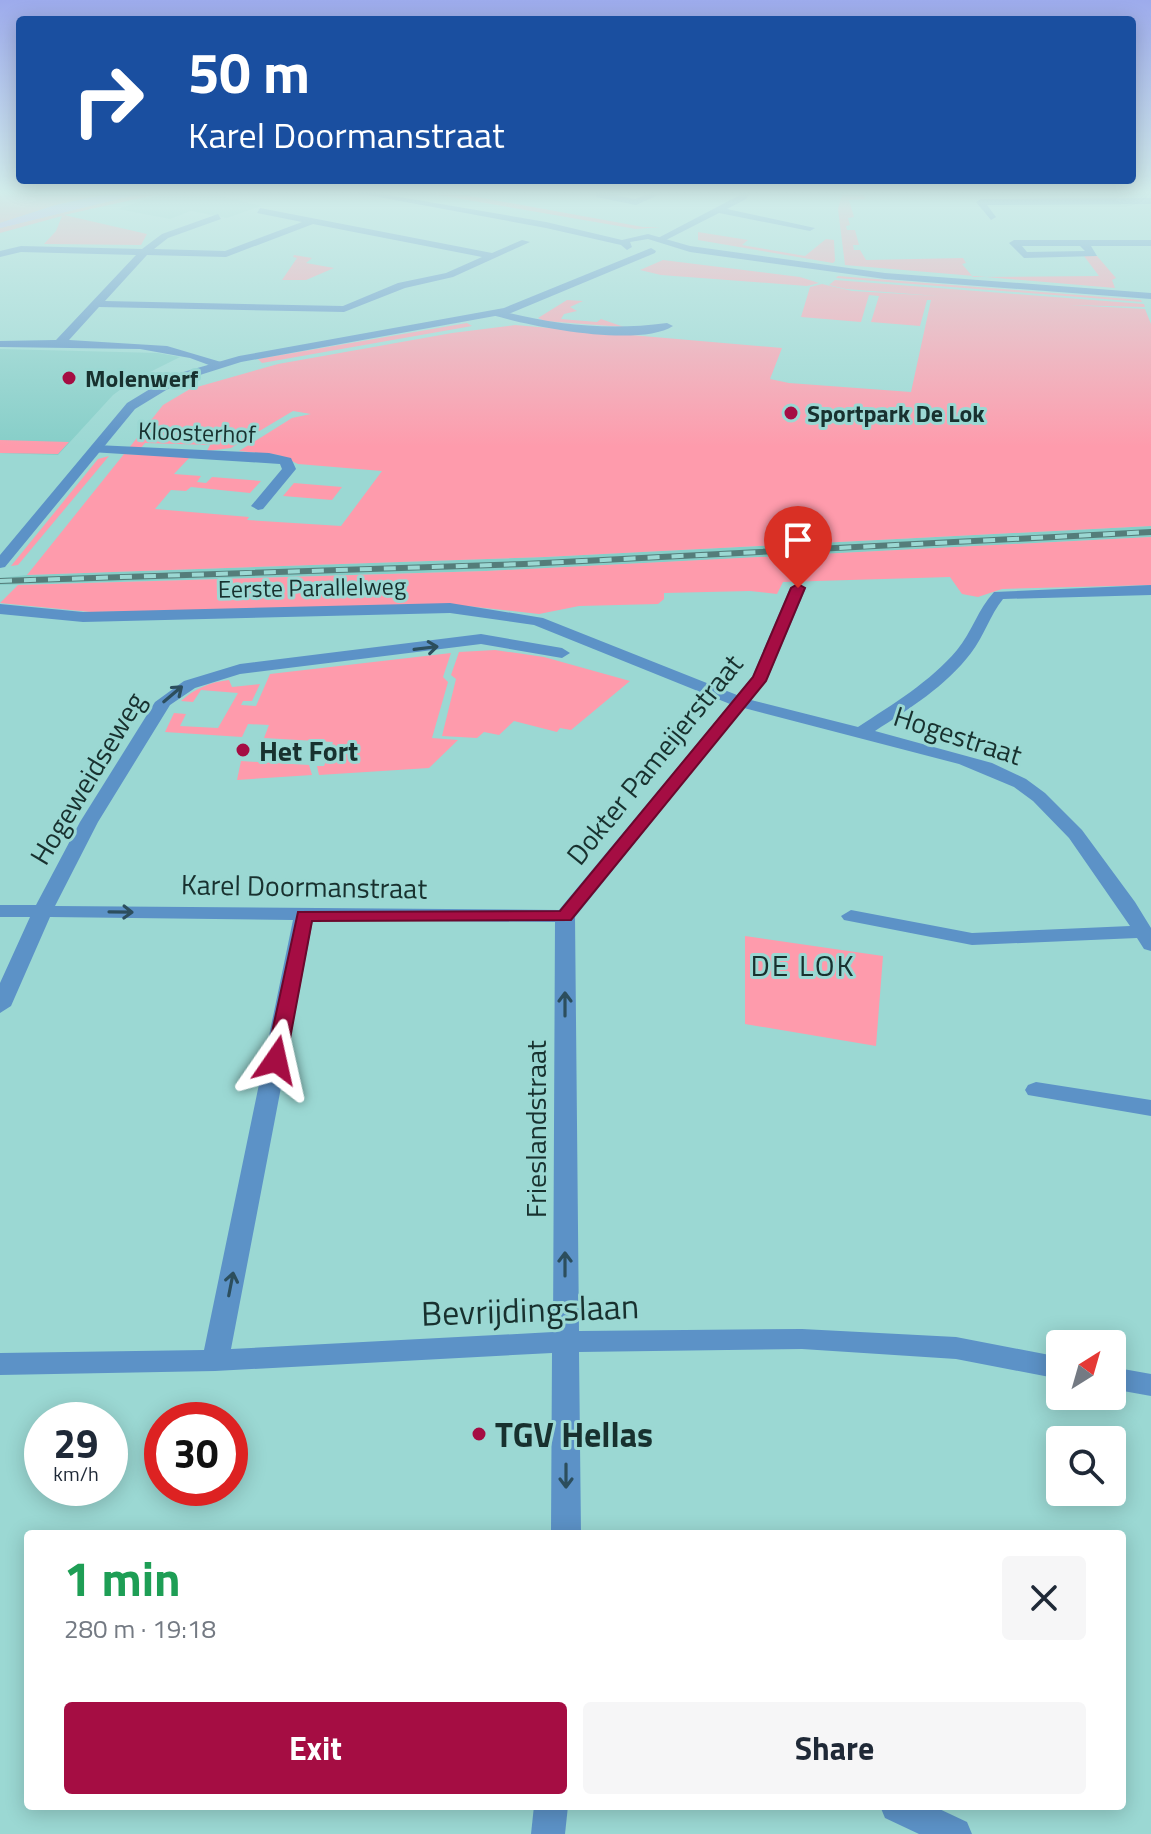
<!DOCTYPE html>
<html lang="en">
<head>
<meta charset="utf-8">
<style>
  :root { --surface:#fff; --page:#f6f6f7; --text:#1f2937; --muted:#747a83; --accent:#a50d43 }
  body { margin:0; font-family:"Titillium Web",sans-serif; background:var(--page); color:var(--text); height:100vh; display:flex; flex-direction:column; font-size:30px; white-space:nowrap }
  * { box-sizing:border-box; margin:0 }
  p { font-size:26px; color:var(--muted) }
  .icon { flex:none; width:44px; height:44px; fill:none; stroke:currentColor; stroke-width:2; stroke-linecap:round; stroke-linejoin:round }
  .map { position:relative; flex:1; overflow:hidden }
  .sheet { position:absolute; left:24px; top:1530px; width:1102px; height:280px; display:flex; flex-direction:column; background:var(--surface); border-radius:8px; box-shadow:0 4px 20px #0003 }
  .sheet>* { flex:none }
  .hud { position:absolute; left:16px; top:16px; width:1120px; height:168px; border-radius:8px; box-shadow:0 4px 20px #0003; background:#1a4fa0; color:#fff; overflow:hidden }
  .needle { width:52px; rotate:37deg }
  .fabs { position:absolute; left:1046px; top:1330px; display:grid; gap:16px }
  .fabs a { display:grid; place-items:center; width:80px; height:80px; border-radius:8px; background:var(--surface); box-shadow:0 4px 20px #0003; font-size:40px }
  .speed { position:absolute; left:24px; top:1402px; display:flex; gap:16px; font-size:40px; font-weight:700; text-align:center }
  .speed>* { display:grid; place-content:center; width:104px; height:104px; border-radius:50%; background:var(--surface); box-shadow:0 4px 20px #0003; line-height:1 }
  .speed small { font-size:20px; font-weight:400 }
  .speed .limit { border:12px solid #d22; background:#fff; color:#111 }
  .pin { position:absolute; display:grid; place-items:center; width:68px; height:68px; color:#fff; margin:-82px -34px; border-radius:50% 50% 50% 0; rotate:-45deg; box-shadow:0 0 8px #0007 }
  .pin .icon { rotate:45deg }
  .me { position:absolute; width:88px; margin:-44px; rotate:11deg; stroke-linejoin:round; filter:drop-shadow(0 0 6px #0008) }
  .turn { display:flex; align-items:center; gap:28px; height:168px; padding:0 40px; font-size:36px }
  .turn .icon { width:104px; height:104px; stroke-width:2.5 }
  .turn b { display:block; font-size:56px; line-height:68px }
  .round { display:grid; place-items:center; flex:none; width:84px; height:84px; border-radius:8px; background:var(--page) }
  .head { display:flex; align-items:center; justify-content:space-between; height:136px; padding:0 40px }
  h1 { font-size:48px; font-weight:700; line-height:60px; color:#1e9e55 }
  .button { display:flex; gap:16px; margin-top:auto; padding:16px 40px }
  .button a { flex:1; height:92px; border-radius:8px; background:var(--accent); color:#fff; font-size:32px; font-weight:700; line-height:92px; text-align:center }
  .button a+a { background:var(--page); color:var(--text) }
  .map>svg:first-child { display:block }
  .built { fill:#86cec8 }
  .green { fill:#fe9bac }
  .water { fill:#cc9df2 }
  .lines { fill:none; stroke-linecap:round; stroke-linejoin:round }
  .minor { fill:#5c92c7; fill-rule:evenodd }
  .tertiary { fill:#5c92c7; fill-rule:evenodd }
  .rail-casing { stroke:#547d7a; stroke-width:6 }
  .rail { stroke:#9bd8d3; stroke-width:4; stroke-dasharray:12; stroke-linecap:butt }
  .oneway { stroke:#2c4e5d }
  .route { fill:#a50d43; stroke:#6b082c; stroke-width:2 }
  .poi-dot { fill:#a50d43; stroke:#9bd8d3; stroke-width:3 }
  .labels { text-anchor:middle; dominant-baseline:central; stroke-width:6; stroke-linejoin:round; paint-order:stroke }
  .far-poi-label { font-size:24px; font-weight:bold; fill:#18312f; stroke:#9bd8d3; text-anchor:start }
  .far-street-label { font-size:24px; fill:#18312f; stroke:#9bd8d3 }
  .street-label { font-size:28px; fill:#18312f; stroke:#9bd8d3 }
  .poi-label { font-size:28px; font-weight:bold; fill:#18312f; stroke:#9bd8d3; text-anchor:start }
  .neighbourhood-label { font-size:30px; letter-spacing:2px; fill:#18312f; stroke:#9bd8d3 }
  .near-street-label { font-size:34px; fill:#18312f; stroke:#9bd8d3 }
  .near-poi-label { font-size:34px; font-weight:bold; fill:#18312f; stroke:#9bd8d3; text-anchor:start }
</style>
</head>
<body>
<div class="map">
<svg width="1151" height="1834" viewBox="0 0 1151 1834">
  <rect width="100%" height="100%" fill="#9bd8d3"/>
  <g class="built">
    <path d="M202 191 261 206 227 218 191 211 170 219 118 209 164 193 180 196Z"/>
    <path d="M0 349 158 353 180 357 132 381 113 395 58 455 0 453Z"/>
    <path d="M1151 526V537L823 554 486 571 0 585V578L27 575 545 557Z"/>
  </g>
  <g class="green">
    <path d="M8 191H121L56 205 0 223V193Z"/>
    <path d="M151 191H172L64 215 147 234 141 245 44 244 56 231 62 216 0 233V228Z"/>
    <path d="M429 191H444L643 227H661L636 229 427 193Z"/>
    <path d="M843 191H862L865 199 849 200 854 217 848 218 850 225 846 226 847 230H855L859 245H853L854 250H860L866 260 963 258 966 263 962 264 973 277 1099 276 1084 256H1097L1116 278 1112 280 1115 288 845 265 838 209Z"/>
    <path d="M698 232 748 240 742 245 805 256 826 239 834 240 835 261 833 263 698 240Z"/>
    <path d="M294 255 312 258 306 263 334 268 306 280H282L297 258 293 257Z"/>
    <path d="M663 260 800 277 819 283 807 286 661 275 640 270Z"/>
    <path d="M838 276 1141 300 1142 302 836 278Z"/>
    <path d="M835 280 1144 304 1145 307 1069 305 1145 309 1151 324V526L545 557 27 575 124 454 190 457 174 474 201 476 197 482 206 483 212 477 261 481 250 493 191 487 186 491 171 490 155 509 249 517 247 520 341 526 382 471 298 464 279 455 239 451 292 418 311 414 293 411 231 448 207 451 210 445 145 443 141 448H129L163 405 190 389 278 364 452 333 515 325 782 348 770 379 789 383 911 392 931 300H927L920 326 871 322 879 296 869 295 861 322 801 317 810 287 822 284 852 291 938 296 846 289 829 285Z"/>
    <path d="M567 300 583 301 570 307 577 311 564 314 561 319 597 322 601 319 624 327 544 321 538 318Z"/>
    <path d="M467 323 472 326 262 363 258 359Z"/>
    <path d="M0 440 69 442 58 454 0 453Z"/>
    <path d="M109 456 18 565 11 566 98 459Z"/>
    <path d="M294 483 342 487 332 500 283 496Z"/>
    <path d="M1151 537V585L1002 589 978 597 962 594 950 577 783 582 777 594 750 591 664 593V599L658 604 579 606 539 614 467 606 91 612 0 603 18 585 486 571Z"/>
    <path d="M495 650 544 657 630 681 571 730 560 728 557 732 514 721 499 735 484 732 477 738 442 736 456 679 451 675 459 652Z"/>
    <path d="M451 653 443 677 448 682 432 738 458 740 429 768 319 775 317 766H324L333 742 264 738 269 725 248 724 242 737 165 732 174 713 186 714 180 726 218 728 238 693 201 690 193 702 181 701C195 688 211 682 229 680L232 687 260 684 252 701H243L241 705 256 706 270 674Z"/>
    <path d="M241 761 309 765 312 775 237 780Z"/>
    <path d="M745 936 883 956 876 1046 745 1024Z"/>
  </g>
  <path class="water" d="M121 191H151L0 228V223L56 205Z"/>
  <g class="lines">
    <g class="minor">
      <path d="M602 191H613L609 194 635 199 651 193 656 196 636 205 596 197V193Z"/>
      <path d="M738 191 751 192 746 199 727 209 815 228 810 231 719 213 666 240 658 238 740 195Z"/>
      <path d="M1151 198V204L987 205 996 217 991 220 976 202 981 199Z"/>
      <path d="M260 208 492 253 522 240 530 242 453 277 405 288 344 312 99 307 69 340 167 346 221 362V366L217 368 190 358 140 349 0 347V341L56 340 136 255 21 252 0 257V251L21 246 142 249 162 234 218 214 221 219 168 238 154 249 225 251 302 222 257 213ZM313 224 482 257 446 273 398 283 343 306 105 301 147 255 226 257Z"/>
      <path d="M1014 240H1151V246H1091L1097 256 1024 258 1009 243ZM1022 246H1080L1085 251 1027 252Z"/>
      <path d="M497 310C554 325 608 331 667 323L673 326C639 348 531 327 493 315V311Z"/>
      <path d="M96 445 269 453 291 458 296 469 263 509 258 510 251 506 282 469 280 464 91 452V446Z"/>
      <path d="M798 583 806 588 768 678 751 700 858 727C893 704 930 682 957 650 972 632 978 609 994 592L1151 585V595L1003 599C990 615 984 636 971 653 946 686 909 709 875 731L992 763 1026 779 1045 793 1082 830 1135 902 1151 928V951L1144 949 1137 938 972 945 844 920 841 916 851 910 972 933 1130 926 1069 838 1033 801 1014 787 959 764 744 708 575 917 579 1331 802 1329 956 1337 1060 1357V1379L956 1359 802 1349 579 1352 581 1534H551L552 1353 215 1371 0 1375V1353L204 1350 293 920 50 917 11 1006 0 1013V983L30 917H0V905H36L80 822 155 702 184 681 240 664 481 634 562 648 570 653 562 658 481 644 240 674 195 688 170 705 98 822 55 906 559 910 730 704 534 625 450 613 83 622 0 614V604L83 612 450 603 543 618 737 695 752 677 790 588ZM313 920 555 922 553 1332 231 1349Z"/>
      <path d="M1036 1082 1151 1100V1116L1028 1095 1025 1090 1028 1085Z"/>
      <path d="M1112 1367 1151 1374V1396L1112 1389Z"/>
      <path d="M534 1806H568L565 1834H531Z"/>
      <path d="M880 1806H933L967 1822 972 1834H919L885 1818Z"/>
    </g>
    <g class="tertiary">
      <path d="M346 191H364L546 222 622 240 648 234 690 246 885 273 1151 293V299L885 279 690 252 648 239 630 242 632 247 627 250 621 245 546 228Z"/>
      <path d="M651 248 656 251 655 253 511 313 241 362 181 381 135 409 5 567 0 568V555L127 403 173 375 239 356 504 308Z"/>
    </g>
    <defs>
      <path id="rail" d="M0 581 524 564 1151 532"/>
    </defs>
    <use href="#rail" class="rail-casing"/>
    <use href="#rail" class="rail"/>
  </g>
  <defs><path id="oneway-shaft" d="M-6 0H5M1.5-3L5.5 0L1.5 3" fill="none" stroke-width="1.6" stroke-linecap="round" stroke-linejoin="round" transform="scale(2)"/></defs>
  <g class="oneway">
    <use href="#oneway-shaft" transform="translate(426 648) rotate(-7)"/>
    <use href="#oneway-shaft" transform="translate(173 694) rotate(-40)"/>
    <use href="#oneway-shaft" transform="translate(121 912) rotate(1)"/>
    <use href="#oneway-shaft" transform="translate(565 1004) rotate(-90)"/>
    <use href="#oneway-shaft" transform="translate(565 1264) rotate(-90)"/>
    <use href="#oneway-shaft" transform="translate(231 1284) rotate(-79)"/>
    <use href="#oneway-shaft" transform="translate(566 1476) rotate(90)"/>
  </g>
  <linearGradient id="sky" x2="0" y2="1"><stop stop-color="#9dabec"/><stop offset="0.43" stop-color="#d2edeb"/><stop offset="1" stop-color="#d2edeb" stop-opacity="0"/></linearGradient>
  <rect width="1151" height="447" fill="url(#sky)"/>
  <path class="route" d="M798 584 805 588 766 681 571 920 312 921 286 1060 276 1067 268 1065 266 1060 298 912 560 911 753 677 791 588Z"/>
  <g class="poi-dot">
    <circle cx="69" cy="378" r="8"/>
    <circle cx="791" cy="413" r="8"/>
    <circle cx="243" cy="750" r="8"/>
    <circle cx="479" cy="1434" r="8"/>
  </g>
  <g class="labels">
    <g class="far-poi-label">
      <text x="85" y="378">Molenwerf</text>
      <text x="807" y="413">Sportpark De Lok</text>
    </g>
    <g class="far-street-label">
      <text transform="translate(197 432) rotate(2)">Kloosterhof</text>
      <text transform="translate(312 587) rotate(-1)">Eerste Parallelweg</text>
    </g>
    <g class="street-label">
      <text transform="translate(958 735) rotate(18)">Hogestraat</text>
      <text transform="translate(654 759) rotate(-51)">Dokter Pameijerstraat</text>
      <text transform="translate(87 778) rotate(-59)">Hogeweidseweg</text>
      <text transform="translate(304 886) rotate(1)">Karel Doormanstraat</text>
      <text transform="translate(535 1129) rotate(-90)">Frieslandstraat</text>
    </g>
    <g class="poi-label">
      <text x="259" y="750">Het Fort</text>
    </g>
    <g class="neighbourhood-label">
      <text x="803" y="965">DE LOK</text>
    </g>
    <g class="near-street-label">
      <text transform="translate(530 1309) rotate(-2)">Bevrijdingslaan</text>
    </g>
    <g class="near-poi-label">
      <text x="495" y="1434">TGV Hellas</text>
    </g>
  </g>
</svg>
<div class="fabs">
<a><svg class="needle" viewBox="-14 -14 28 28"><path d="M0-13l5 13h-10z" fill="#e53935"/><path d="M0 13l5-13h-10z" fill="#747a83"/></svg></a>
<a><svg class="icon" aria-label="search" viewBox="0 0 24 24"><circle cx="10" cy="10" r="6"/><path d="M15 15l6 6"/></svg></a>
</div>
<div class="speed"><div>29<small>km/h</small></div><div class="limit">30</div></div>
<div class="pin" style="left:798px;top:588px;background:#d93025"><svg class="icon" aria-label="arrive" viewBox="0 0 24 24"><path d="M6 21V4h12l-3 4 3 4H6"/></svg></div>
<svg class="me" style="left:276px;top:1060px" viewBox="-20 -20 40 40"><path d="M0-17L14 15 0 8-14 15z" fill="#a50d43" stroke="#fff" stroke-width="4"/></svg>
<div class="hud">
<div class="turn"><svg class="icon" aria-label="right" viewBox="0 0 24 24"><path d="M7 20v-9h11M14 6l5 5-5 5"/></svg><div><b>50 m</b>Karel Doormanstraat</div></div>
</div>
<section class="sheet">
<div class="head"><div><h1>1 min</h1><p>280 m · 19:18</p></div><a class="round"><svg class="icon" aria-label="close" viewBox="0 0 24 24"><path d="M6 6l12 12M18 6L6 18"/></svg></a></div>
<div class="button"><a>Exit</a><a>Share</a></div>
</section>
</div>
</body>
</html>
